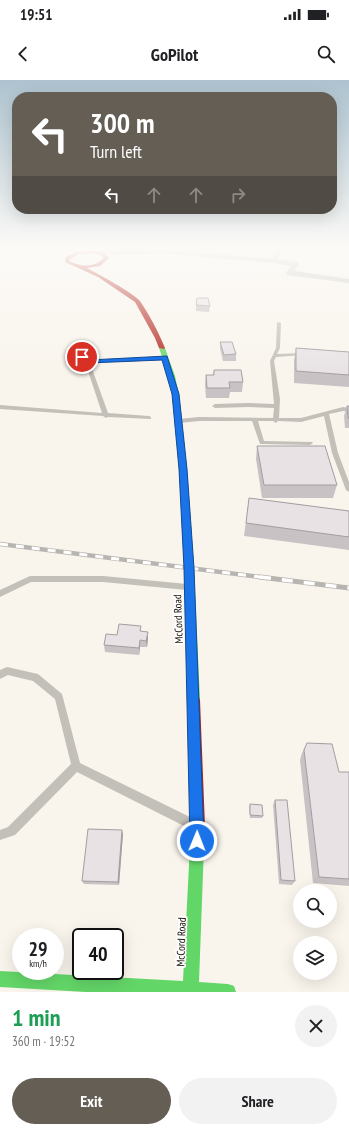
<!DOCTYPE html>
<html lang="en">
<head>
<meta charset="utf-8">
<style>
  :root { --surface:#fff; --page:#f2f2f2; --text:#202124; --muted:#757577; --accent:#645e55 }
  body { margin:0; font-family:"PT Sans Narrow",sans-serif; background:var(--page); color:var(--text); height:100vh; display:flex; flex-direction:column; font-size:15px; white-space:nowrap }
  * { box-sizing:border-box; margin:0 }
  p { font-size:13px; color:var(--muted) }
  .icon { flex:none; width:22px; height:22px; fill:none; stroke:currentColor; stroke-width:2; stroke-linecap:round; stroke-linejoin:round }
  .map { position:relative; height:912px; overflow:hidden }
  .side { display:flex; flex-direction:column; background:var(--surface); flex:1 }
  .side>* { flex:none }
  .guide { position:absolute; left:12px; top:12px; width:325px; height:122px; border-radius:16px; box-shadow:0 4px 16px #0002; background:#645e55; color:#fff; overflow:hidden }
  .buttons { position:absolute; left:293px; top:804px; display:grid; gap:8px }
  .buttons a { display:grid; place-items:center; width:44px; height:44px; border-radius:50%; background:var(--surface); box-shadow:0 4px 16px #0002; font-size:20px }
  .speed { position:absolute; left:12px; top:848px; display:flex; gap:8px; font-size:20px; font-weight:700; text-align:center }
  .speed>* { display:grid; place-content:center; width:52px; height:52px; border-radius:50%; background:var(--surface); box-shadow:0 4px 16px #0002; line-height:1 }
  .speed small { font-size:10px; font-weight:400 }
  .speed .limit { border:2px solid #111; border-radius:6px; background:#fff; color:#111 }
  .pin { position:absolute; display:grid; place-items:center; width:34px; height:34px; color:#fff; margin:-17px; border:2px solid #fff; border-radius:50%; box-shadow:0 1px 4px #0007 }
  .me { position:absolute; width:44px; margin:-22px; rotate:1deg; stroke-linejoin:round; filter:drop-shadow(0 0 3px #0008) }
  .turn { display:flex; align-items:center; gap:14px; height:84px; padding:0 12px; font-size:18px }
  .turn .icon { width:52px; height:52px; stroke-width:2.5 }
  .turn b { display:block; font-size:28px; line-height:34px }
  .lanes { display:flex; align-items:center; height:38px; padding:0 12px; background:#0003; justify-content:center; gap:20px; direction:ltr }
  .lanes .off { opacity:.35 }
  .round { display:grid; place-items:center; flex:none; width:42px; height:42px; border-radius:21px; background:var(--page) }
  .headline { display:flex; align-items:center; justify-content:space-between; height:68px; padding:0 12px }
  h1 { font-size:24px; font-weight:600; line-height:30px; color:#1e9e55 }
  .button { display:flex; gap:8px; margin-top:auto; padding:8px 12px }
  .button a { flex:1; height:46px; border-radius:24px; background:var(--accent); color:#fff; font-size:16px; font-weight:600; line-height:46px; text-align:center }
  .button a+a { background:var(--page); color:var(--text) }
  .status { display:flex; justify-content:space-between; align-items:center; height:28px; padding:0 20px; background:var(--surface); direction:ltr }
  .status svg { height:11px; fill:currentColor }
  header { display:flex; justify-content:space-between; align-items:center; height:52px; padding:0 12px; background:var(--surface); font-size:18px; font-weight:600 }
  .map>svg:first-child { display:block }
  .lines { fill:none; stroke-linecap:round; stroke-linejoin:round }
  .lane { fill:#c3bfb9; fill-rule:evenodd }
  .street { fill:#c3bfb9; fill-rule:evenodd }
  .fast { fill:#63d668; fill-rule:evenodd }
  .jam { fill:#b3261e; fill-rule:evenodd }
  .rail-far1-casing { stroke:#b8b4af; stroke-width:4.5 }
  .rail-casing { stroke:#b8b4af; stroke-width:5 }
  .rail-far1 { stroke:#fff; stroke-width:3; stroke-dasharray:8; stroke-linecap:butt }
  .rail { stroke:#fff; stroke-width:3.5; stroke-dasharray:11; stroke-linecap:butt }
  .wall { fill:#c8c2c5 }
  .shaded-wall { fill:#a29ea0 }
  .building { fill:#e8e2e5; stroke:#a29ea0 }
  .route { fill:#1a73e8; stroke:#114b97 }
  .labels { text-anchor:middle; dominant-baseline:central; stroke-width:3.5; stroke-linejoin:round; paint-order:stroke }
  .street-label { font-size:11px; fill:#130c03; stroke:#fff }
</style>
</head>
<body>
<div class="status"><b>19:51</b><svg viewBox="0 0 49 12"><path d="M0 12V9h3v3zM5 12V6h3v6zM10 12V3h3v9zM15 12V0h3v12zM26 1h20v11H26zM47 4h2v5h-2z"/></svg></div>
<header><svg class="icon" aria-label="back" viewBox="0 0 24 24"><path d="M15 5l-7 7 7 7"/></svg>GoPilot<svg class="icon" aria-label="search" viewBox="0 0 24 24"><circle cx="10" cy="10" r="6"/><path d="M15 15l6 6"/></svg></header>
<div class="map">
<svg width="349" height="912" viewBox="0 0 349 912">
  <rect width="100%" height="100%" fill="#f9f5ed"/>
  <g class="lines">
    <g class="lane">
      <path d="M277 242 281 243 280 268 277 274 303 273 305 274 303 275 276 277 274 281 280 319 279 338H301L343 327 349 328V332L343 331 329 334 338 373 349 402V412L346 410 332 373 324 336 301 342 278 341 276 343 273 341H258L264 361 312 362 313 363 310 365 260 364 252 341H199L179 343 176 341 179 339 199 337 273 338 274 328 248 327 215 328 212 326 215 324 248 323 274 324 270 281 276 268Z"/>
      <path d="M76 261 80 262 83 273 88 281 167 277V278L165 279 129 282 90 283 108 333 149 336 151 337V339L108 337 106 338 103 336 0 329V325L102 333 85 282 77 270Z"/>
      <path d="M30 496H103L187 504 190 505 191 507 190 509 187 510 103 502H31L0 517V510Z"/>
      <path d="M7 587 38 594 62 614 80 683 194 739 195 743 194 747 190 748 186 747 77 692 15 755 0 760V750L8 747 71 684 55 619 33 601 8 595 0 599V590Z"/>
    </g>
    <path class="street" d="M278 169H284L278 179 298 182 299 184 295 191 349 199V203L287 195 286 193 291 186 274 183 171 174 100 175 97 173 100 171 171 170 272 179Z"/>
    <g class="fast">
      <path d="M162 266 165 268 175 296 179 315 187 389 194 488 200 620 198 624 194 625 190 624 188 620 184 488 179 389 173 315 169 296 159 268Z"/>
      <path d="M197 759 202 761 204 766 199 902 228 904 234 906 236 912H86L0 907V891L183 901 190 766 192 761Z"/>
    </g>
    <g class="jam">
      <path d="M90 171 102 172 109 178 100 186 87 188C98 194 132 212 140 221 149 234 159 253 165 268L164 269 159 268 155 258 135 222 98 197 65 182 66 177 76 172ZM90 173 99 174 104 178C94 188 81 187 69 181L70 179 79 174Z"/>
      <path d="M194 615 198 616 200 620 205 746 204 766 202 771 197 773 192 771 190 766 191 746 188 620 190 616Z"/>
    </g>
    <defs>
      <path id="rail-far1" d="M0 464 267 498"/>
      <path id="rail" d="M260 497 349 508"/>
    </defs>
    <use href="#rail-far1" class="rail-far1-casing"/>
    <use href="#rail" class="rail-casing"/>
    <use href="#rail-far1" class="rail-far1"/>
    <use href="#rail" class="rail"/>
  </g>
  <g class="wall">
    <path d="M196 225 210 226 209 232 196 231Z"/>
    <path d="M220 262 236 274V281H223L220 269Z"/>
    <path d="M296 268 349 272V307L294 303V280Z"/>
    <path d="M214 290 243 302 242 312H230L229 318H206L205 305 206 295H213Z"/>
    <path d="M347 326H349V348H345L344 336Z"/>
    <path d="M257 366 337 405 333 418H262L256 379Z"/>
    <path d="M249 418 349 431V470L244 456Z"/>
    <path d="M142 552 148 559 147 567H140L139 575 105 572 104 565 117 555Z"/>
    <path d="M307 663 339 692H349V806L313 803 300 680 302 673Z"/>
    <path d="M275 720 295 801 292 805 279 804 273 725Z"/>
    <path d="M250 724 263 736 262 738H250L249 727Z"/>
    <path d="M123 754 119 805 84 804 82 801Z"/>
  </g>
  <g class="shaded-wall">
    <path d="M148 552V559L147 567 146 561Z"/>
    <path d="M140 560V567L139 575V568Z"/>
    <path d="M122 750 123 754 119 805 118 802Z"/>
  </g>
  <g class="building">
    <path d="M197 218H208L210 226 196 225Z"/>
    <path d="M220 262H232L236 274 224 275Z"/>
    <path d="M296 268 349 272V295L296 291Z"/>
    <path d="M214 290H241L243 302H229L230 308H207L206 295H214Z"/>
    <path d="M347 326H349V338H348Z"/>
    <path d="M257 366H325L337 405H264Z"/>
    <path d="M249 418 349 431V457L246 443Z"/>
    <path d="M119 544 141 546 140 551 148 552 146 561 140 560 139 568 104 565 106 554 117 555Z"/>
    <path d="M307 663 332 664 339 692H349V799L319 797 304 670Z"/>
    <path d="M275 720H287L295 801 281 800Z"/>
    <path d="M250 724 262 725 263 736 250 735Z"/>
    <path d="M88 749 122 750 118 802 82 801Z"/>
  </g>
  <linearGradient id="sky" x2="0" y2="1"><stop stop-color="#adc3cf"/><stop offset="0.57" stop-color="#fcfaf7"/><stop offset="1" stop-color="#fcfaf7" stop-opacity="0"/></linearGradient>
  <rect width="349" height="296" fill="url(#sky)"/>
  <path class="route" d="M80 275H84L89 280 167 276 179 314 187 389 194 488 204 761 202 766 197 768 192 766 190 761 184 488 179 389 172 314 162 280 87 283 80 278Z"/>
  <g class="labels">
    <g class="street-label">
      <text transform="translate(178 539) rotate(-92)">McCord Road</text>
      <text transform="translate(181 862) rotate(-88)">McCord Road</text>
    </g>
  </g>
</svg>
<div class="buttons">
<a><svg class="icon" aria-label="search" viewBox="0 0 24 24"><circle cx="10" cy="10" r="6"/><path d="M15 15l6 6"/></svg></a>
<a><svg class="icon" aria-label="layers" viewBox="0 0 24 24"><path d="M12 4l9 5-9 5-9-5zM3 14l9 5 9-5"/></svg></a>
</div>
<div class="speed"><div>29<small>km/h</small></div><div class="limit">40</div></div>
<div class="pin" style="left:82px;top:277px;background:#d93025"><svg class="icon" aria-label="arrive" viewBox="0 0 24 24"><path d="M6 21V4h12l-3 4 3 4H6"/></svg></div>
<svg class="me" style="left:197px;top:761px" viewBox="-20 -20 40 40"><circle r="17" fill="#1a73e8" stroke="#fff" stroke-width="3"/><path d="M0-11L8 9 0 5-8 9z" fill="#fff"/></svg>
<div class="guide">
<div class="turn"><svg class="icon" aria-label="left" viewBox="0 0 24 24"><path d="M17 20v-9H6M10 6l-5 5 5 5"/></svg><div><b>300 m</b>Turn left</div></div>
<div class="lanes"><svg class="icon" aria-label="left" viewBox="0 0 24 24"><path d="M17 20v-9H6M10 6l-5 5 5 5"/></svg><svg class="icon off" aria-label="ahead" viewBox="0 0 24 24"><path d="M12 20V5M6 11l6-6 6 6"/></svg><svg class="icon off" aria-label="ahead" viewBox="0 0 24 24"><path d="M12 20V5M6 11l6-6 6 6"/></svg><svg class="icon off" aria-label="right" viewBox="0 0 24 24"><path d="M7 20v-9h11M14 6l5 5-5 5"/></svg></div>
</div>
</div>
<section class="side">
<div class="headline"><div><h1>1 min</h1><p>360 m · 19:52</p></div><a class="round"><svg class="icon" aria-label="close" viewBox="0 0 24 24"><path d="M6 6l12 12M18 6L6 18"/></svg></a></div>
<div class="button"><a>Exit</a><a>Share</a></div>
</section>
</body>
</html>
